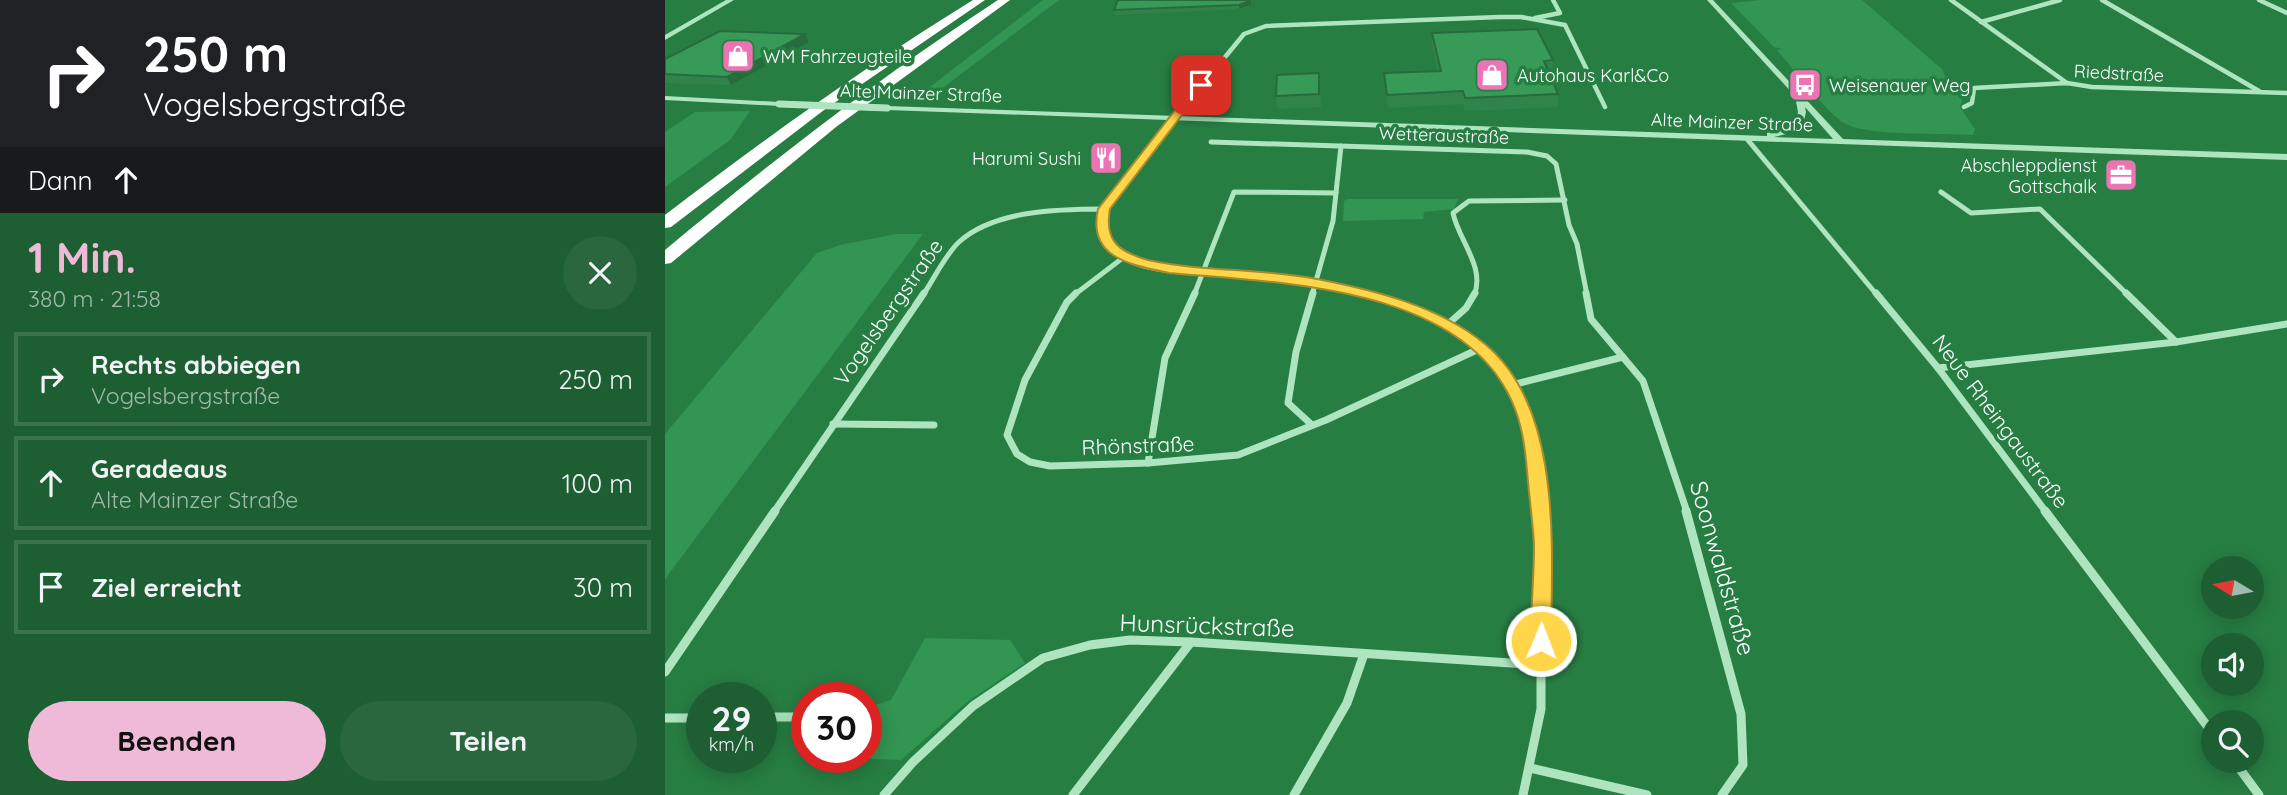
<!DOCTYPE html>
<html lang="de">
<head>
<meta charset="utf-8">
<style>
  :root { --surface:#1d5e32; --page:#2a673e; --text:#f1f3f6; --muted:#a0baac; --line:#3b734d; --accent:#efbad8 }
  body { margin:0; font-family:Quicksand,sans-serif; background:var(--page); color:var(--text); height:100vh; display:flex; flex-direction:column; font-size:26px; white-space:nowrap }
  * { box-sizing:border-box; margin:0 }
  p { font-size:23px; color:var(--muted) }
  .icon { flex:none; width:38px; height:38px; fill:none; stroke:currentColor; stroke-width:2; stroke-linecap:round; stroke-linejoin:round }
  .map { position:relative; flex:1; overflow:hidden }
  .details { display:flex; flex-direction:column; background:var(--surface); width:665px }
  .details>* { flex:none }
  .guide { background:#202124; color:#fff; overflow:hidden }
  .needle { width:46px; rotate:280deg }
  .buttons { position:absolute; left:1536px; top:556px; display:grid; gap:14px }
  .buttons a { display:grid; place-items:center; width:63px; height:63px; border-radius:50%; background:var(--surface); box-shadow:0 4px 18px #0003; font-size:35px }
  .speed { position:absolute; left:21px; top:682px; display:flex; gap:14px; font-size:35px; font-weight:700; text-align:center }
  .speed>* { display:grid; place-content:center; width:91px; height:91px; border-radius:50%; background:var(--surface); box-shadow:0 4px 18px #0003; line-height:1 }
  .speed small { font-size:18px; font-weight:400 }
  .speed .limit { border:10px solid #d22; background:#fff; color:#111 }
  .pin { position:absolute; display:grid; place-items:center; width:60px; height:60px; color:#fff; margin:-30px; border-radius:14px; box-shadow:0 4px 10px #0006 }
  .me { position:absolute; width:77px; margin:-38px; rotate:1deg; stroke-linejoin:round; filter:drop-shadow(0 0 5px #0008) }
  .turn { display:flex; align-items:center; gap:24px; height:147px; padding:0 28px; font-size:32px }
  .turn .icon { width:91px; height:91px; stroke-width:2.5 }
  .turn b { display:block; font-size:49px; line-height:60px }
  .then { display:flex; align-items:center; height:66px; padding:0 28px; background:#0003; gap:14px; font-size:26px }
  .round { display:grid; place-items:center; flex:none; width:74px; height:74px; border-radius:37px; background:var(--page) }
  .head { display:flex; align-items:center; justify-content:space-between; height:119px; padding:0 28px }
  h1 { font-size:42px; font-weight:700; line-height:52px; color:var(--accent) }
  .primary-button { display:flex; gap:14px; margin-top:auto; padding:14px 28px }
  .primary-button a { flex:1; height:80px; border-radius:42px; background:var(--accent); color:#111; font-size:28px; font-weight:700; line-height:80px; text-align:center }
  .primary-button a+a { background:var(--page); color:var(--text) }
  ul { padding:0; list-style:none }
  li { display:flex; align-items:center; gap:21px; height:94px; margin:0 14px 10px; padding:0 14px; border:4px solid var(--line); border-radius:0px }
  li div { flex:1 }
  li b { display:block; font-size:26px }
  li em { font-style:normal }
  main { display:flex; flex:1; min-height:0 }
  .map>svg:first-child { display:block }
  .green { fill:#329551 }
  .lines { fill:none; stroke-linecap:round; stroke-linejoin:round }
  .minor-far3 { stroke:#aee5be; stroke-width:4.5 }
  .minor-far2 { stroke:#aee5be; stroke-width:5 }
  .minor-far1 { stroke:#aee5be; stroke-width:7 }
  .minor { stroke:#aee5be; stroke-width:9 }
  .tertiary { fill:#aee5be; fill-rule:evenodd }
  .motorway { fill:#fff; fill-rule:evenodd }
  .tertiary-bridge { stroke:#aee5be; stroke-width:7 }
  .wall { fill:#30844b }
  .shaded-wall { fill:#276c3d }
  .building { fill:#389a57; stroke:#276c3d; stroke-width:2 }
  .route { fill:#ffd54a; stroke:#a68a30; stroke-width:2 }
  .labels { text-anchor:middle; dominant-baseline:central; stroke-width:7; stroke-linejoin:round; paint-order:stroke }
  .far-poi-label { font-size:18px; fill:#fff; stroke:#277e43; text-anchor:start }
  .far-street-label { font-size:18px; fill:#fff; stroke:#277e43 }
  .street-label { font-size:21px; fill:#fff; stroke:#277e43 }
  .near-street-label { font-size:24px; fill:#fff; stroke:#277e43 }
</style>
</head>
<body>
<main>
<section class="details">
<div class="guide">
<div class="turn"><svg class="icon" aria-label="right" viewBox="0 0 24 24"><path d="M7 20v-9h11M14 6l5 5-5 5"/></svg><div><b>250 m</b>Vogelsbergstraße</div></div>
<div class="then">Dann<svg class="icon" aria-label="ahead" viewBox="0 0 24 24"><path d="M12 20V5M6 11l6-6 6 6"/></svg></div>
</div>
<div class="head"><div><h1>1 Min.</h1><p>380 m · 21:58</p></div><a class="round"><svg class="icon" aria-label="close" viewBox="0 0 24 24"><path d="M6 6l12 12M18 6L6 18"/></svg></a></div>
<ul>
<li><svg class="icon" aria-label="right" viewBox="0 0 24 24"><path d="M7 20v-9h11M14 6l5 5-5 5"/></svg><div><b>Rechts abbiegen</b><p>Vogelsbergstraße</p></div><em>250 m</em></li>
<li><svg class="icon" aria-label="ahead" viewBox="0 0 24 24"><path d="M12 20V5M6 11l6-6 6 6"/></svg><div><b>Geradeaus</b><p>Alte Mainzer Straße</p></div><em>100 m</em></li>
<li><svg class="icon" aria-label="arrive" viewBox="0 0 24 24"><path d="M6 21V4h12l-3 4 3 4H6"/></svg><div><b>Ziel erreicht</b></div><em>30 m</em></li>
</ul>
<div class="primary-button"><a>Beenden</a><a>Teilen</a></div>
</section>
<div class="map">
<svg width="1622" height="795" viewBox="0 0 1622 795">
  <rect width="100%" height="100%" fill="#277e43"/>
  <g class="green">
    <path d="M378 0H394L271 93H257Z"/>
    <path d="M1096 0H1197L1278 70 1283 87 1300 92 1295 107 1310 129 1308 135C1278 133 1208 136 1183 125 1163 116 1128 68 1112 50L1118 49 1109 47 1066 3Z"/>
    <path d="M85 111 65 140 0 187V132L30 112Z"/>
    <path d="M683 199H793L789 209 759 212 758 219 678 221 679 201Z"/>
    <path d="M231 234H258L0 579V434L152 253 175 245Z"/>
    <path d="M260 638 345 640 360 663 302 702 236 760 190 758H201V708L226 700Z"/>
  </g>
  <g class="lines">
    <g class="minor-far3">
      <path d="M1286 0 1402 83"/>
      <path d="M1437 0 1594 91"/>
      <path d="M1594 0 1622 13"/>
      <path d="M870 18 895 13 888 0"/>
      <path d="M1316 22 1395 0"/>
      <path d="M1299 107 1307 103 1309 88 1402 83 1427 87 1622 93"/>
      <path d="M502 128 579 34 601 26 835 17H856L900 25 940 107"/>
    </g>
    <g class="minor-far2">
      <path d="M1082 139 1212 295"/>
      <path d="M546 142 862 152 882 156 891 164 904 225 912 244 922 295"/>
      <path d="M1276 192 1306 213 1375 209 1463 295"/>
      <path d="M439 209 503 127"/>
      <path d="M258 295C269 279 280 255 294 242 329 210 395 209 439 209 437 226 439 242 452 253 481 276 528 270 562 274 610 279 659 282 706 295"/>
      <path d="M409 295 459 257"/>
      <path d="M529 295 569 192 671 193"/>
      <path d="M647 295 668 221 676 146"/>
      <path d="M809 295C821 268 793 239 788 213L804 201 900 200"/>
    </g>
    <g class="minor-far1">
      <path d="M411 293 402 302 360 380 342 435 352 454 365 462 385 466 483 463 573 455 661 420 816 348"/>
      <path d="M699 293C825 324 869 385 876 512"/>
      <path d="M921 293 926 319 978 381 1022 512"/>
      <path d="M1211 293 1273 368 1381 512"/>
      <path d="M1461 293 1511 342"/>
      <path d="M782 325 801 308 810 293"/>
      <path d="M1273 368 1511 342 1622 324"/>
      <path d="M847 385 958 357"/>
      <path d="M168 424 269 425"/>
      <path d="M647 425 623 403 631 352 648 293"/>
      <path d="M483 463 500 358 530 293"/>
      <path d="M109 512 259 293"/>
    </g>
    <g class="minor">
      <path d="M1021 511 1076 714 1078 765 1057 795"/>
      <path d="M1380 511 1549 735"/>
      <path d="M0 672 110 511"/>
      <path d="M96 717H142"/>
      <path d="M0 718H37"/>
      <path d="M1569 761 1594 795"/>
      <path d="M865 768 982 795"/>
      <path d="M219 795 248 762 308 706 378 658 425 645 465 640 526 642 875 665"/>
      <path d="M408 795 526 642"/>
      <path d="M629 795 682 703 699 654"/>
      <path d="M858 795 876 709V511"/>
    </g>
    <g class="tertiary">
      <path d="M61 0H69L0 40V35Z"/>
      <path d="M1042 0H1048L1178 139 1622 154V160L222 110 218 108 222 106 1102 136V133L1119 129 1131 122 1133 112 1130 96ZM1140 107 1168 139 1109 137 1125 133 1138 125 1141 112Z"/>
      <path d="M0 96 114 102 118 104 114 106 0 100Z"/>
    </g>
    <g class="motorway">
      <path d="M308 0H320L159 110 6 227 0 228V215C99 139 201 66 308 0Z"/>
      <path d="M333 0H345L171 127 6 263 0 264V250C107 161 216 76 333 0Z"/>
    </g>
    <path class="tertiary-bridge" d="M114 104 222 108"/>
  </g>
  <g class="wall">
    <path d="M453 0H586V5L574 9 450 15 449 10Z"/>
    <path d="M767 33 888 60 887 73H884L893 94V107L800 111 798 104 723 108 719 73 773 71 767 45Z"/>
    <path d="M140 34 144 42 66 85 0 83V59Z"/>
    <path d="M654 73 656 107 612 109 611 96Z"/>
  </g>
  <g class="shaded-wall">
    <path d="M586 0V5L574 9V5Z"/>
    <path d="M140 34 144 42 66 85 62 77Z"/>
  </g>
  <g class="building">
    <path d="M453 0H585V1L574 5 449 10Z"/>
    <path d="M872 29 888 60 879 61 893 94 800 98 798 91 722 95 719 73 776 71 767 33Z"/>
    <path d="M55 31 140 34 62 77 0 74V59Z"/>
    <path d="M654 73V94L611 96 612 75Z"/>
  </g>
  <path class="route" d="M532 82 540 85 445 209C439 241 454 252 483 260 538 272 596 268 652 279 709 290 774 306 820 344 898 408 887 549 886 641L883 647 876 649 868 647 865 641C866 609 869 577 869 545 868 524 865 503 863 482 861 458 859 432 850 409 803 285 614 283 504 273 466 265 422 258 433 209Z"/>
  <defs>
    <symbol id="shop-square" viewBox="-11 -11 22 22"><rect x="-9" y="-9" width="18" height="18" rx="4" fill="#ed74b4" stroke="#277e43"/><path d="M-5-2.5h2.3a2.7 3.5 0 0 1 5.4 0H5L5.5 6h-11ZM-1.5-2.5h3a1.5 2.3 0 0 0-3 0Z" fill="#fff"/></symbol>
    <symbol id="bus-square" viewBox="-11 -11 22 22"><rect x="-9" y="-9" width="18" height="18" rx="4" fill="#ed74b4" stroke="#277e43"/><path d="M-5-6H5V4H4V6H2V4H-2V6H-4V4H-5ZM-3.5-4V0h7V-4ZM-3.5 1.2v1.5H-2V1.2ZM2 1.2v1.5H3.5V1.2Z" fill="#fff"/></symbol>
    <symbol id="restaurant-square" viewBox="-11 -11 22 22"><rect x="-9" y="-9" width="18" height="18" rx="4" fill="#ed74b4" stroke="#277e43"/><path d="M-5-6h1v4h1v-4h1v4h1v-4h1v5L-1.5 .5V6h-2V.5L-5-1ZM5-6V6H3V1.5H1.5Q1.5-4 5-6Z" fill="#fff"/></symbol>
    <symbol id="office-square" viewBox="-11 -11 22 22"><rect x="-9" y="-9" width="18" height="18" rx="4" fill="#ed74b4" stroke="#277e43"/><path d="M-6-3h4V-5.5h4V-3h4V5H-6ZM-1-4.5V-3h2v-1.5ZM-6 0V1H6V0Z" fill="#fff"/></symbol>
  </defs>
  <g fill-rule="evenodd">
    <use href="#shop-square" x="54" y="37" width="38" height="38"/>
    <use href="#shop-square" x="808" y="56" width="38" height="38"/>
    <use href="#bus-square" x="1121" y="66" width="38" height="38"/>
    <use href="#restaurant-square" x="422" y="139" width="38" height="38"/>
    <use href="#office-square" x="1437" y="156" width="38" height="38"/>
  </g>
  <g class="labels">
    <g class="far-poi-label">
      <text x="98" y="56">WM Fahrzeugteile</text>
      <text x="852" y="75">Autohaus Karl&amp;Co</text>
      <text x="1164" y="85">Weisenauer Weg</text>
      <text x="416" y="158" text-anchor="end">Harumi Sushi</text>
      <text x="1432" y="165" text-anchor="end">Abschleppdienst<tspan x="1432" dy="21">Gottschalk</tspan></text>
    </g>
    <g class="far-street-label">
      <text transform="translate(1454 73) rotate(3)">Riedstraße</text>
      <text transform="translate(256 93) rotate(2)">Alte Mainzer Straße</text>
      <text transform="translate(1067 122) rotate(2)">Alte Mainzer Straße</text>
      <text transform="translate(779 135) rotate(2)">Wetteraustraße</text>
    </g>
    <g class="street-label">
      <text transform="translate(223 312) rotate(-55)">Vogelsbergstraße</text>
      <text transform="translate(1336 421) rotate(53)">Neue Rheingaustraße</text>
      <text transform="translate(473 445) rotate(-2)">Rhönstraße</text>
    </g>
    <g class="near-street-label">
      <text transform="translate(1058 568) rotate(74)">Soonwaldstraße</text>
      <text transform="translate(542 625) rotate(2)">Hunsrückstraße</text>
    </g>
  </g>
</svg>
<div class="buttons">
<a><svg class="needle" viewBox="-14 -14 28 28"><path d="M0-13l5 13h-10z" fill="#e53935"/><path d="M0 13l5-13h-10z" fill="#a0baac"/></svg></a>
<a><svg class="icon" aria-label="sound" viewBox="0 0 24 24"><path d="M4 9h4l5-4v14l-5-4H4zM17 9q2 3 0 6"/></svg></a>
<a><svg class="icon" aria-label="search" viewBox="0 0 24 24"><circle cx="10" cy="10" r="6"/><path d="M15 15l6 6"/></svg></a>
</div>
<div class="speed"><div>29<small>km/h</small></div><div class="limit">30</div></div>
<div class="pin" style="left:536px;top:85px;background:#d93025"><svg class="icon" aria-label="arrive" viewBox="0 0 24 24"><path d="M6 21V4h12l-3 4 3 4H6"/></svg></div>
<svg class="me" style="left:876px;top:641px" viewBox="-20 -20 40 40"><circle r="17" fill="#ffd54a" stroke="#fff" stroke-width="3"/><path d="M0-11L8 9 0 5-8 9z" fill="#fff"/></svg>
</div>
</main>
</body>
</html>
